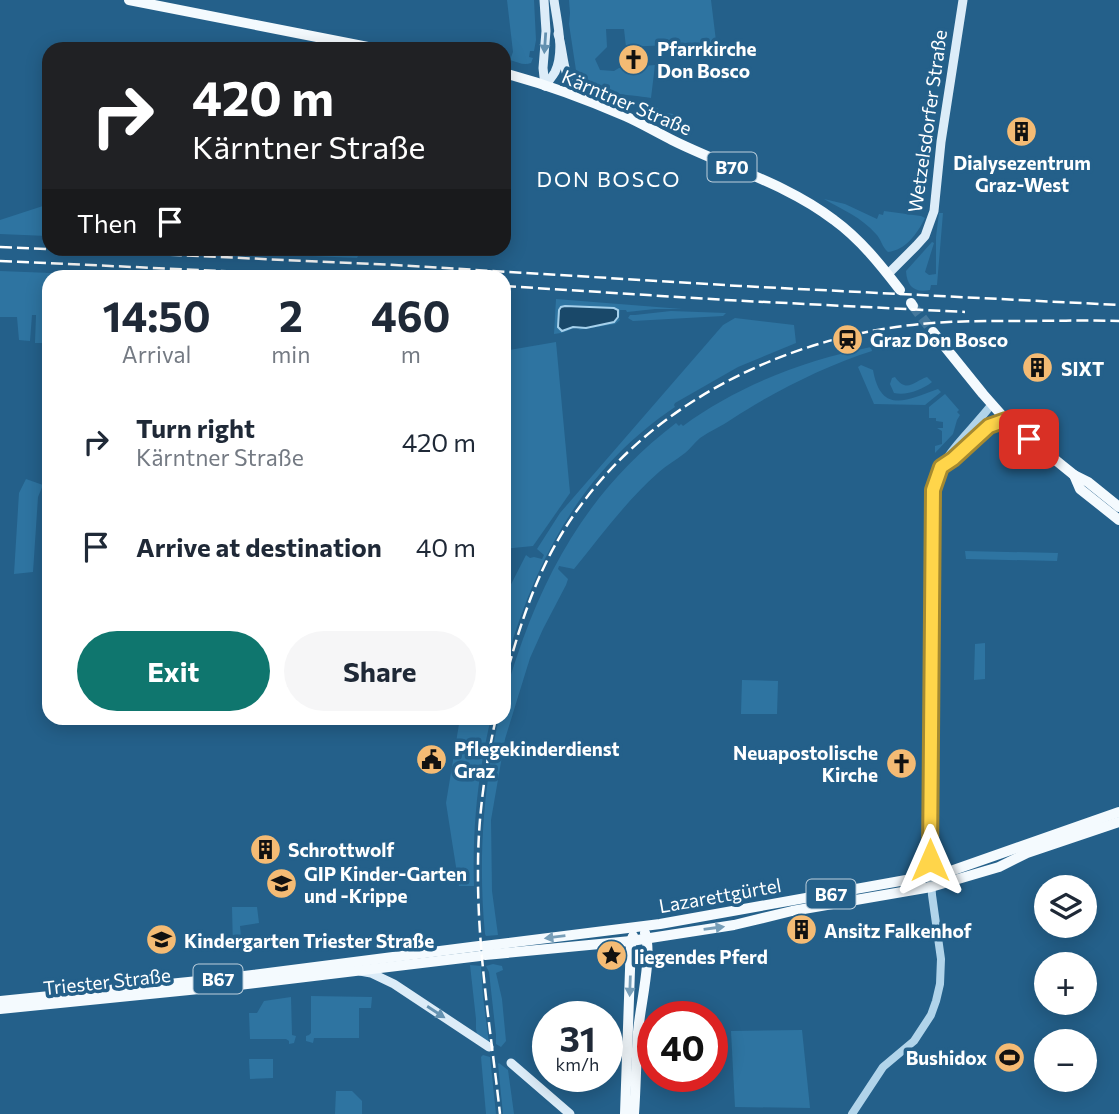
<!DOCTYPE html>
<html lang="en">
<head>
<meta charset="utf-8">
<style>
  :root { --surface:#fff; --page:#f6f6f7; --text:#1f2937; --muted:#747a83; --accent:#0f766e }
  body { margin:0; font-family:Commissioner,sans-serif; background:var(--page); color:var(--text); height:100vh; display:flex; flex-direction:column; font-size:26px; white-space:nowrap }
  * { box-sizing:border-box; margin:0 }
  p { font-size:23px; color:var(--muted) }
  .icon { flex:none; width:38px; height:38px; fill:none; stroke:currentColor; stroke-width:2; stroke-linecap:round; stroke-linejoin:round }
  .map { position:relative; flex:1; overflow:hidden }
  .side { position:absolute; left:42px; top:270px; width:469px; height:455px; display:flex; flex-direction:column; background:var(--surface); border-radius:21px; box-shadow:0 4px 18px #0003 }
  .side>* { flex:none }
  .guide { position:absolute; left:42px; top:42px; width:469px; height:214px; border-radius:21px; box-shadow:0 4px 18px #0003; background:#202124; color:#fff; overflow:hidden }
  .controls { position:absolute; left:1034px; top:875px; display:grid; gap:14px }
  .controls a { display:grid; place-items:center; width:63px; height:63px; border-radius:50%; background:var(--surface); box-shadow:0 4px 18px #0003; font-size:35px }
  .speed { position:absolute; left:532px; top:1001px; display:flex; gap:14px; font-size:35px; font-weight:700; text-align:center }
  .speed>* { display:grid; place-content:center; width:91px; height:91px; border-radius:50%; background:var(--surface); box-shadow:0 4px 18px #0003; line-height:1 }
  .speed small { font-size:18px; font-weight:400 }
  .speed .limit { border:10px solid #d22; background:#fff; color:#111 }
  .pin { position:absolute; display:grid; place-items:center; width:60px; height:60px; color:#fff; margin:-30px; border-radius:14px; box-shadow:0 4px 10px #0006 }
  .me { position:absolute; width:77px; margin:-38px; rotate:0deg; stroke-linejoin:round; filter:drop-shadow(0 0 5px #0008) }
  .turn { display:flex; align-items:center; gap:24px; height:147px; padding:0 35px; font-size:32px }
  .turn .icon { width:91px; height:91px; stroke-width:2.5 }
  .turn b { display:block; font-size:49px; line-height:60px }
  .then { display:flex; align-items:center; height:66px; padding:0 35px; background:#0003; gap:14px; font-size:26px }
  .eta { display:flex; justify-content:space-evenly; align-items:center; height:119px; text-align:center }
  .eta b { font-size:42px; font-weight:700; line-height:49px }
  .action { display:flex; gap:14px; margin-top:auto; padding:14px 35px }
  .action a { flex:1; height:80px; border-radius:42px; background:var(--accent); color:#fff; font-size:28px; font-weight:700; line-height:80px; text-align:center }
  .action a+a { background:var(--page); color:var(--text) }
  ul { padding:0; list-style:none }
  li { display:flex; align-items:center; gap:21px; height:105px; padding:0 35px }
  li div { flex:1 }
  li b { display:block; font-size:26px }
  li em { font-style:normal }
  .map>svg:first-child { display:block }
  .green { fill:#2e74a1 }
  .water { fill:#194869; stroke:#a5d0eb; stroke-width:2 }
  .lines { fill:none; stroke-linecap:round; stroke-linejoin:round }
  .primary-tunnel { stroke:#45789c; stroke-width:10; stroke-dasharray:10 5; stroke-linecap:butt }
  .tertiary { stroke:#b1d4ea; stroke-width:8 }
  .secondary { stroke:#dcecf8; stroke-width:9 }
  .primary { stroke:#f4fafe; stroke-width:10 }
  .rail { stroke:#fff; stroke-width:2.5; stroke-dasharray:12 5; stroke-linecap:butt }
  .oneway { fill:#6491b0 }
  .oneway2 { fill:#779eb8 }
  .route-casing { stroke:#a68a30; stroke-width:18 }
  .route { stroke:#ffd54a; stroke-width:12 }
  .labels { text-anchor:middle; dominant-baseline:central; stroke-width:7; stroke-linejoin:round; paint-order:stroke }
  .shield { fill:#24608a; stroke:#bdcfdc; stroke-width:2 }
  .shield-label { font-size:18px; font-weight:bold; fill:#fff }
  .poi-label { font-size:19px; font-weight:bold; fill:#fff; stroke:#24608a; text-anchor:start }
  .street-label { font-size:19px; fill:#fff; stroke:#24608a }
  .neighbourhood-label { font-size:21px; letter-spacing:2px; fill:#fff; stroke:#24608a }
</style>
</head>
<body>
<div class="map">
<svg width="1119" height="1114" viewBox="0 0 1119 1114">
  <rect width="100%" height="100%" fill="#24608a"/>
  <g class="green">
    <path d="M507 0H534L536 40 534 51H530L529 57 533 58 531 63C524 66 517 62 510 60L513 52Z"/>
    <path d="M569 0H711L716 41 713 43 626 47 624 29H606L607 47 595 59 600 70 614 71 619 68 655 65 651 98C628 94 594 95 577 77L569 24 570 13Z"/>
    <path d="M650 104H654L660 112 680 115 683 118 679 132 653 113Z"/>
    <path d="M824 199 845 204 877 219 879 214 883 215 884 211 921 216 925 218C917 234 906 250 888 252 882 247 881 239 876 234 861 217 843 210 824 199Z"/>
    <path d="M49 204 47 236 0 234V220Z"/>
    <path d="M939 213H943L937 285H931L930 290C915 293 907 287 906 271L932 242 934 243 925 272 929 275 936 274V237Z"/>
    <path d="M153 249H217L356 255 358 256 357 258Z"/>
    <path d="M0 271 127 276H49V343H35L36 315H32L30 341 19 340 17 317H0Z"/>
    <path d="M556 299 682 309H655L627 312 626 310H620L619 318 620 320 615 324 578 330 589 324C574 325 569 333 554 334Z"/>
    <path d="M671 311 726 313 723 316 633 321 628 318 630 315H635Z"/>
    <path d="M735 318 794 325 796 343 738 367 675 403 674 405 675 407C581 470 534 562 504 669V598L526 555 530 558 534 557 542 559 544 555 537 549 560 513 723 325Z"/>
    <path d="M556 342 570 493 533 546 504 549V351Z"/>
    <path d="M871 347 872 351C825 366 773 392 732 419 722 426 710 431 700 438 694 443 690 449 685 453 676 460 667 465 659 472 626 501 601 536 574 569L559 566 558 569 568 579 566 585 543 629 530 658 505 739 491 820 492 891 498 935 486 936 485 934C478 862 483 788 499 718H504C504 690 514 665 523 639 555 551 601 480 676 423L679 426 681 424 683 426C737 386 805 360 871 347Z"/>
    <path d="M861 365 873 370C881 415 907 400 938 389L941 392 925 405 874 404 858 367Z"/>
    <path d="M895 377C907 394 914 381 927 377L932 382C922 390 906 396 894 393L890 384 892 378Z"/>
    <path d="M945 394 959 410 957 412 960 415 957 420 953 434 935 453V446L942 444V431L937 428H943V422L936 421V418H929V407Z"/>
    <path d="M26 479 43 485 38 497 33 572 14 574 19 493Z"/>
    <path d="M965 551 1058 553 1057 561 966 559Z"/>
    <path d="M985 643V679L974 680 975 644Z"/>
    <path d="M742 680 778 681 777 714H741Z"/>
    <path d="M460 718H491C478 772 472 830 474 886H459L446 803Z"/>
    <path d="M232 907H257L259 923 240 926 242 948 233 949Z"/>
    <path d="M493 964 502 966 503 970 496 973 502 999 506 1041 501 1047 496 1044V1035L489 972 486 966Z"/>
    <path d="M470 965 481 966 483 997 489 1043 477 1034 476 1029V1019Z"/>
    <path d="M311 996 372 997 371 1008H359V1038H314L313 1043 306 1041V1036L309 1035 311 1033Z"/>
    <path d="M291 997 292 1035 296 1036 294 1043 289 1044V1041L286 1039H250L249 1013H257L264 1001Z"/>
    <path d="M802 1030 810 1108 735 1107 731 1031Z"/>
    <path d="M483 1055 490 1057 496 1114H486L481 1057Z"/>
    <path d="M249 1059H273V1078L250 1079Z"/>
    <path d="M499 1063 508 1070 514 1114H503L498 1064Z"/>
    <path d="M336 1091H352L362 1101V1114H335Z"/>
  </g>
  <path class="water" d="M565 306 614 308 618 310V317L614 322 586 328 573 327 562 331 558 327 559 310 561 307Z"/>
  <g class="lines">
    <path class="primary-tunnel" d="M913 306 933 332"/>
    <g class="tertiary">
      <path d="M942 467 953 459 989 426 1006 420"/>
      <path d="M852 1114 883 1067 914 1041 931 1015 936 1001 940 984 941 959 932 895 930 864 933 490C940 455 971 432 992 404"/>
    </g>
    <g class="secondary">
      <path d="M544 0 546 31 543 68 545 86"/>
      <path d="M558 34C564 51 562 77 576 89 581 94 590 97 597 101"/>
      <path d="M545 86C548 82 552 77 555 72 565 51 557 22 554 0"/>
      <path d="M888 274 916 246 925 236 934 211 941 142 963 0"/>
      <path d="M360 971 371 973 394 984 489 1047"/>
      <path d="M511 1063 570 1114"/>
    </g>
    <g class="primary">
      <path d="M129 0 378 49"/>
      <path d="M504 73C545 84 586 99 625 116 641 123 656 132 672 140 726 167 786 183 834 220 860 239 880 264 900 290"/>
      <path d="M911 303 913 306"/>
      <path d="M933 332 983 394 1006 420 1074 475 1088 482 1119 507"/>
      <path d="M1074 475 1080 489 1119 520"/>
      <path d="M484 946 660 924 945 873 1119 812"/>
      <path d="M485 955 631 941 734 925 792 911 931 887 999 867 1027 853 1119 822"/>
      <path d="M0 1001 228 978 479 946"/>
      <path d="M0 1009 239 985 480 956"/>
      <path d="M625 1114 631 941 633 936"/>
      <path d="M634 1114C636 1087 636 1059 638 1032 640 1006 653 956 645 933"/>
    </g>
    <g class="rail">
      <path d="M0 247 395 265 740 286 1119 305"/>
      <path d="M0 261 333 276"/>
      <path d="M504 286 726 300 965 312"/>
      <path d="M504 684C517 635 532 585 558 540 628 419 761 346 896 327 935 321 974 321 1013 321 1048 321 1084 320 1119 321"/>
      <path d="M496 718C485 767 478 817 478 867 477 949 491 1032 500 1114"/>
    </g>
  </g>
  <defs><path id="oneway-solid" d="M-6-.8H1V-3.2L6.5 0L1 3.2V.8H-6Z" transform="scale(1.75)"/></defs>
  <g class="oneway">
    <use href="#oneway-solid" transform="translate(545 43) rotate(94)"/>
    <use href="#oneway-solid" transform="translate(436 1012) rotate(33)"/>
  </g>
  <g class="oneway2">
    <use href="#oneway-solid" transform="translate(714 928) rotate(-8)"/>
    <use href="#oneway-solid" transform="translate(555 937) rotate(173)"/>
    <use href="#oneway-solid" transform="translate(630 986) rotate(92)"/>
  </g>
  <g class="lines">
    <defs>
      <path id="route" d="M930 860 933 490 941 467 953 459 989 426 1006 420 1029 439"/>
    </defs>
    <use href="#route" class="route-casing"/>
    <use href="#route" class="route"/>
  </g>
  <defs>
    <symbol id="church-disc" viewBox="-11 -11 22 22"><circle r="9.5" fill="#f4bb74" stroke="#24608a"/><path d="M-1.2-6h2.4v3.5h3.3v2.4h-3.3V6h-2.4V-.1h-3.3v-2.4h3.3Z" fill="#111"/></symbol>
    <symbol id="building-disc" viewBox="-11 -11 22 22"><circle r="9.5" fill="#f4bb74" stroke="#24608a"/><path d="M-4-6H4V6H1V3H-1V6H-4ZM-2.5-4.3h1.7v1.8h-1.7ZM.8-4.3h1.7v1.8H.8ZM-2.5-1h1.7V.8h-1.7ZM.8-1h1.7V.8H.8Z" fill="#111"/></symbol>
    <symbol id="station-disc" viewBox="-11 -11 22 22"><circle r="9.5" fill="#f4bb74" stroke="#24608a"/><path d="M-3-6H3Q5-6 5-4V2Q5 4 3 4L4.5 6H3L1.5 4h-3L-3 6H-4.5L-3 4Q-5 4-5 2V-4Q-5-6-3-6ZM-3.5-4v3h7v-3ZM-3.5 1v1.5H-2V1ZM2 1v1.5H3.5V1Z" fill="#111"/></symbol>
    <symbol id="civic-disc" viewBox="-11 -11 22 22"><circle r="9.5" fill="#f4bb74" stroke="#24608a"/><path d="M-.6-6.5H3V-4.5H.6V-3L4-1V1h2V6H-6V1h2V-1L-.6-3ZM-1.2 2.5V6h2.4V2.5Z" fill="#111"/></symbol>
    <symbol id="school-disc" viewBox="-11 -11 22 22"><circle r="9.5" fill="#f4bb74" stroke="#24608a"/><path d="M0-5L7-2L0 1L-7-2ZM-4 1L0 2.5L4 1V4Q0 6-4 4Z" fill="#111"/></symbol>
    <symbol id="sight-disc" viewBox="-11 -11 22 22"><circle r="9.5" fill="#f4bb74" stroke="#24608a"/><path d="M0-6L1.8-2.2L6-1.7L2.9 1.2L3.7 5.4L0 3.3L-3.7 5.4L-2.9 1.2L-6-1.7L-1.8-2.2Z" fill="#111"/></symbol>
    <symbol id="stadium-disc" viewBox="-11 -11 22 22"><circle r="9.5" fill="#f4bb74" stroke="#24608a"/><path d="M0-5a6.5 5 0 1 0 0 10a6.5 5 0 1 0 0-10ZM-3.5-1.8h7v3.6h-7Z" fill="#111"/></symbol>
  </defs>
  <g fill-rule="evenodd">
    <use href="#church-disc" x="616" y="42" width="35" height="35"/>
    <use href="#building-disc" x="1004" y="114" width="35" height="35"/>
    <use href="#station-disc" x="830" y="322" width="35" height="35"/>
    <use href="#building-disc" x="1020" y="350" width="35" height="35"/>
    <use href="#civic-disc" x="414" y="742" width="35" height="35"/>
    <use href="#church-disc" x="884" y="746" width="35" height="35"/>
    <use href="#building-disc" x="248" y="832" width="35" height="35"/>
    <use href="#school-disc" x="264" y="866" width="35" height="35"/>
    <use href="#building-disc" x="784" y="912" width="35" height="35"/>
    <use href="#school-disc" x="144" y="922" width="35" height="35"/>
    <use href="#sight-disc" x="594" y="938" width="35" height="35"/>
    <use href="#stadium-disc" x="992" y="1040" width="35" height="35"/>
  </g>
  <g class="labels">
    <g class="shield">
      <rect x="707.5" y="152.5" width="49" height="29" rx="5"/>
      <rect x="806.5" y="879.5" width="49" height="29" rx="5"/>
      <rect x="193.5" y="964.5" width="49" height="29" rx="5"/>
    </g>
    <g class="shield-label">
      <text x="732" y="167">B70</text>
      <text x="831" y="894">B67</text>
      <text x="218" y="979">B67</text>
    </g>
    <g class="poi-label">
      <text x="657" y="48">Pfarrkirche<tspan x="657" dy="22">Don Bosco</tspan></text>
      <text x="1022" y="162" text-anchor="middle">Dialysezentrum<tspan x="1022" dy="22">Graz-West</tspan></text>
      <text x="870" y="339">Graz Don Bosco</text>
      <text x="1061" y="368">SIXT</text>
      <text x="454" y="748">Pflegekinderdienst<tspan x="454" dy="22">Graz</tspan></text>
      <text x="878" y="752" text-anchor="end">Neuapostolische<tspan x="878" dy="22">Kirche</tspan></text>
      <text x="288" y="849">Schrottwolf</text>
      <text x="304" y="873">GIP Kinder-Garten<tspan x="304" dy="22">und -Krippe</tspan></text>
      <text x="824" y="930">Ansitz Falkenhof</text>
      <text x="184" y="940">Kindergarten Triester Straße</text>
      <text x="634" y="956">liegendes Pferd</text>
      <text x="987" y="1057" text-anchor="end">Bushidox</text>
    </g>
    <g class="street-label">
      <text transform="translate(627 102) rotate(23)">Kärntner Straße</text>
      <text transform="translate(927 121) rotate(-82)">Wetzelsdorfer Straße</text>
      <text transform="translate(720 895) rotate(-10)">Lazarettgürtel</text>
      <text transform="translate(107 981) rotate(-6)">Triester Straße</text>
    </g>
    <g class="neighbourhood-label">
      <text x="609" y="178">DON BOSCO</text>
    </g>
  </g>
</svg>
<div class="controls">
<a><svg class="icon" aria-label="layers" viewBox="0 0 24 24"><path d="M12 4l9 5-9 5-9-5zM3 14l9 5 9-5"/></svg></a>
<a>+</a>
<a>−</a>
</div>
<div class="speed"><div>31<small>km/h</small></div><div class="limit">40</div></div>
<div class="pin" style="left:1029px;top:439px;background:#d93025"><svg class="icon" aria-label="arrive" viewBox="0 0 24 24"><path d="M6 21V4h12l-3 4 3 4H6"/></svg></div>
<svg class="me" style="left:930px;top:860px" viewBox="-20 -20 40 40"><path d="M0-17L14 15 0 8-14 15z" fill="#ffd54a" stroke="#fff" stroke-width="4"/></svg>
<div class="guide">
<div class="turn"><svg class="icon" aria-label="right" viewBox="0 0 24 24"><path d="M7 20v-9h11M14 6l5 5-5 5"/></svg><div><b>420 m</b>Kärntner Straße</div></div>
<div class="then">Then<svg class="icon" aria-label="arrive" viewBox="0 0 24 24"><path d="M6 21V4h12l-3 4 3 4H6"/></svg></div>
</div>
<section class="side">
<div class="eta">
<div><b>14:50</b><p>Arrival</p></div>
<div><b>2</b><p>min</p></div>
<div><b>460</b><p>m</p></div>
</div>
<ul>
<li><svg class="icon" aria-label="right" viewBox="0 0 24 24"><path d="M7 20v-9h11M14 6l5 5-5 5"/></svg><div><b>Turn right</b><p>Kärntner Straße</p></div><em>420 m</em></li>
<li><svg class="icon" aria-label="arrive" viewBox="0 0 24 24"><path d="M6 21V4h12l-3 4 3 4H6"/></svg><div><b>Arrive at destination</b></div><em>40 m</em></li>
</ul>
<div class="action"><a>Exit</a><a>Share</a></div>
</section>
</div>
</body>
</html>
